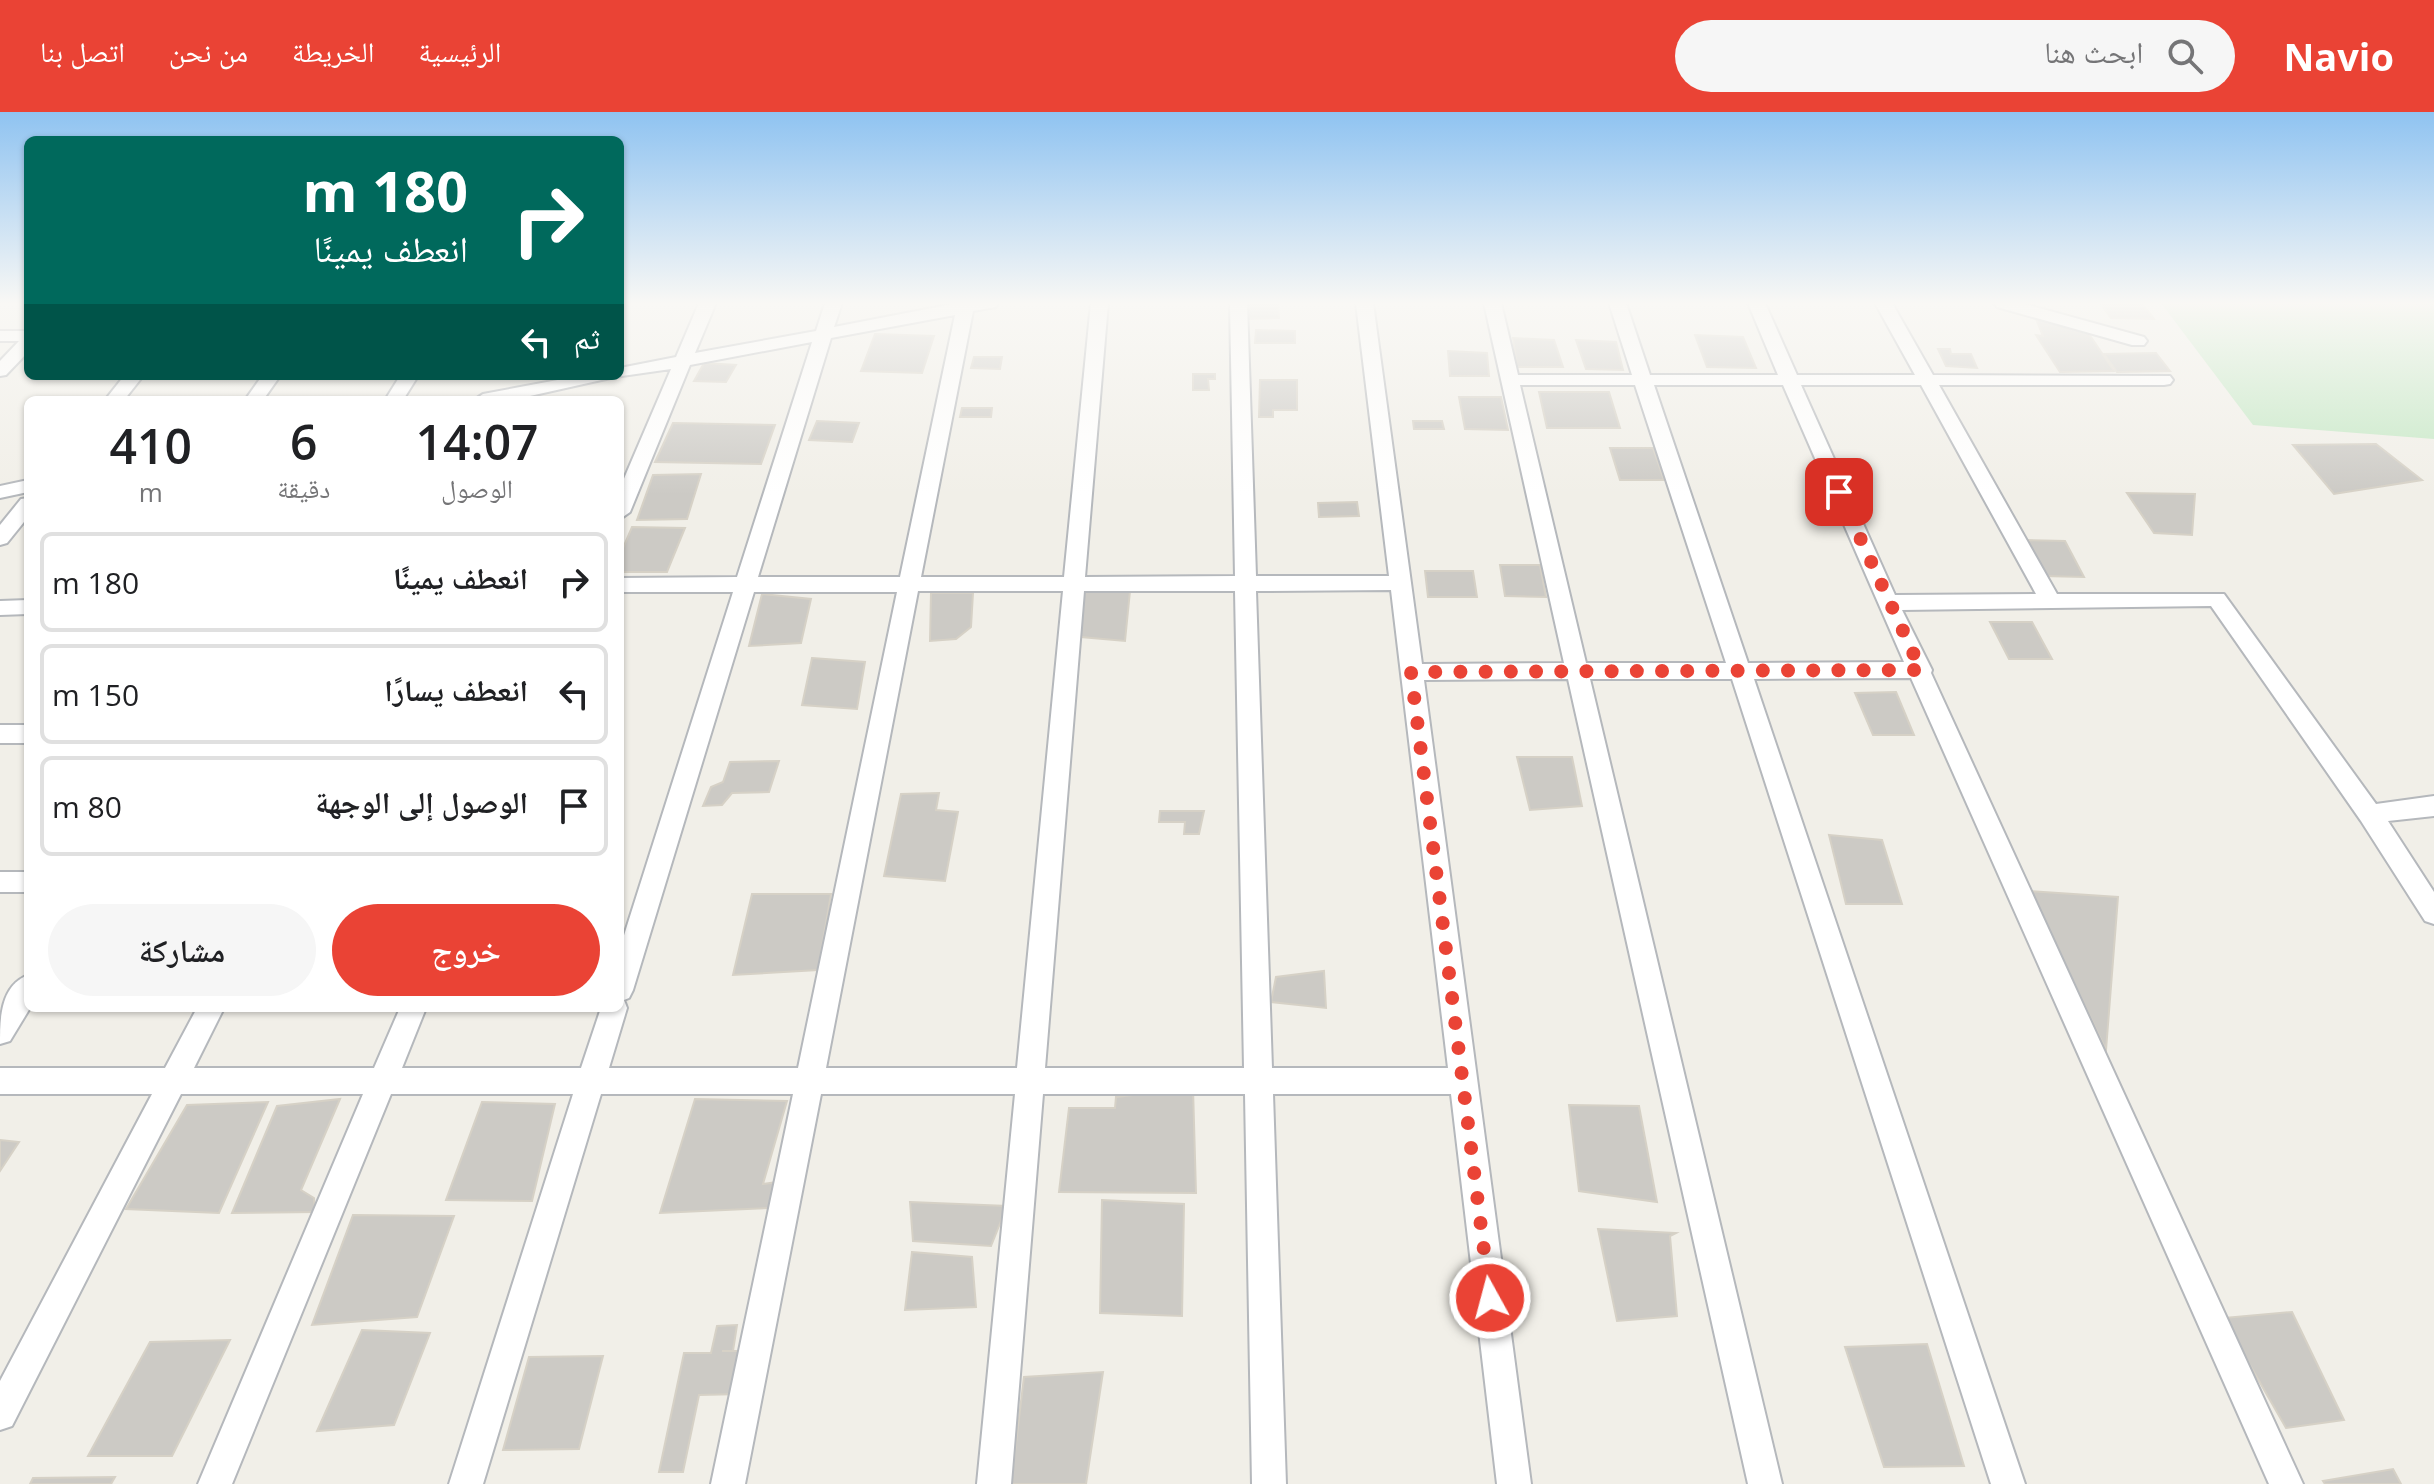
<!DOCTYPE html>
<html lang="ar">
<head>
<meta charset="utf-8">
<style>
  :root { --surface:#fff; --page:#f6f6f6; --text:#202124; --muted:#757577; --line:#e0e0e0; --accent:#ea4335 }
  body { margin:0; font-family:"Open Sans","Noto Naskh Arabic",sans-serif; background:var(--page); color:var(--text); direction:rtl; height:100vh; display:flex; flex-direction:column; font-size:30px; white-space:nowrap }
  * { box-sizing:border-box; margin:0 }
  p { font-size:26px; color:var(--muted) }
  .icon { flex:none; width:44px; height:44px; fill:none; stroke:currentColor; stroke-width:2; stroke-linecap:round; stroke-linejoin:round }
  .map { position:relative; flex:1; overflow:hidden; direction:ltr }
  .sheet { position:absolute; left:24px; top:284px; width:600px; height:616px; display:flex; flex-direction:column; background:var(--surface); border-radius:12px; box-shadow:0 2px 6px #0004; direction:rtl }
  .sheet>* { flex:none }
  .banner { position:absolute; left:24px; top:24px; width:600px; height:244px; border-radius:12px; box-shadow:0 2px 6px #0004; direction:rtl; background:#00695c; color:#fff; overflow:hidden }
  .pin { position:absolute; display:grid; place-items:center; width:68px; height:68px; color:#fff; margin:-34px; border-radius:16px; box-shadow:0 4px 12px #0006 }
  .me { position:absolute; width:88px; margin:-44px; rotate:353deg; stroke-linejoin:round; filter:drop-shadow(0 0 6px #0008) }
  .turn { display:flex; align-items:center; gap:28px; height:168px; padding:0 24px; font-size:36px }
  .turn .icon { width:104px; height:104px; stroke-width:2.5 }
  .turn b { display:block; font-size:56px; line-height:68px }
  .then { display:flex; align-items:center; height:76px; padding:0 24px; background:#0003; gap:16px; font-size:30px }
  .eta { display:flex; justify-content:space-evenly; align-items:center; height:136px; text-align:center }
  .eta b { font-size:48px; font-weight:600; line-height:56px }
  .cta { display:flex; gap:16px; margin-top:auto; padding:16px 24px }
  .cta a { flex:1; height:92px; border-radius:48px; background:var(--accent); color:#fff; font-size:32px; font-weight:600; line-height:92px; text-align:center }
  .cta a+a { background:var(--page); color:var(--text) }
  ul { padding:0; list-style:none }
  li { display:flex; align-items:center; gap:24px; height:100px; margin:0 16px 12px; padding:0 8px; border:4px solid var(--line); border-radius:12px }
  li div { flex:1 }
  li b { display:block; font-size:30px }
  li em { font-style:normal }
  header { display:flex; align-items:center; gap:48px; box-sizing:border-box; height:112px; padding:0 40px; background:var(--accent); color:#fff }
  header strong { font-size:38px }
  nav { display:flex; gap:44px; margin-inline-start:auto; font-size:28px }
  .search { width:560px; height:72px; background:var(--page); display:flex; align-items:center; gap:20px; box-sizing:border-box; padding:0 28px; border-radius:44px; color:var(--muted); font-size:30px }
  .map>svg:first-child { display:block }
  .green { fill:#c5e8c5 }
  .building { fill:#cccac5; stroke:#d6d1c6; stroke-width:2 }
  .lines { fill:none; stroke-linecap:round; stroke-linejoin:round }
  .minor-casing { stroke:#b5b8bc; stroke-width:4 }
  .minor { fill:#fff; fill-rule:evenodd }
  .route { stroke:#ea4335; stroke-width:14; stroke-dasharray:0 25.2 }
</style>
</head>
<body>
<header>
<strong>Navio</strong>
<div class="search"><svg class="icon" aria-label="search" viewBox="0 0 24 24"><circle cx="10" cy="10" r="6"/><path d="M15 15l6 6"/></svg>ابحث هنا</div>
<nav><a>الرئيسية</a><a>الخريطة</a><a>من نحن</a><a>اتصل بنا</a></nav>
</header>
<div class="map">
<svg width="2434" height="1372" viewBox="0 0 2434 1372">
  <rect width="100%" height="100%" fill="#f1efe8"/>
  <path class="green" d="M2161 191H2434V327L2253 313Z"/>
  <g class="building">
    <path d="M1245 191H1278L1279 206 1246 207Z"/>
    <path d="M2100 191H2142L2154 207 2111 206Z"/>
    <path d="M2036 207 2089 222 2114 259 2060 260 2036 223 2043 224Z"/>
    <path d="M1256 218 1295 219V231H1255Z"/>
    <path d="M875 222 934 224 922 261 861 259Z"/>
    <path d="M1695 223 1743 225 1756 256 1707 255Z"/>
    <path d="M1513 226 1554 228 1563 255H1517Z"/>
    <path d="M1576 228 1616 230 1623 258 1586 257Z"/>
    <path d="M1938 237H1950L1951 242H1971L1977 256 1946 254Z"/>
    <path d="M1448 239 1487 241 1489 264H1450Z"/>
    <path d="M2156 241 2170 259 2117 260 2104 242Z"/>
    <path d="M974 245H1002L1000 257 971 256Z"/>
    <path d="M704 251 736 253 726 270 694 269Z"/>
    <path d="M1193 262H1215V267H1208L1209 278H1193Z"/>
    <path d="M1260 268H1297V298H1273V305H1259Z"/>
    <path d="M1539 280H1609L1620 316H1547Z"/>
    <path d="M1459 285H1501L1508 318 1465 317Z"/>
    <path d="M962 296H992L991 305H960Z"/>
    <path d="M817 309 859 311 852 330 809 328Z"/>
    <path d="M1413 309H1442L1444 317H1414Z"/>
    <path d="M673 311 775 313 761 352 655 350Z"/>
    <path d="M2376 332 2422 368 2334 382 2293 333Z"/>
    <path d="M1610 336H1653L1664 368H1620Z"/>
    <path d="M701 362 687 407 637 408 653 363Z"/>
    <path d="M2127 381 2195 382 2192 423 2154 421Z"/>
    <path d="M1357 390 1359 404 1319 405 1318 391Z"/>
    <path d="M632 415 685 416 667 460H620V443Z"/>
    <path d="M2025 428 2065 429 2084 465 2043 464Z"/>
    <path d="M1500 453H1540L1546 485 1505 484Z"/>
    <path d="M1425 459H1473L1477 485H1428Z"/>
    <path d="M1086 479H1130L1125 529 1070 524Z"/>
    <path d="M931 481H973L971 515 956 527 930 529Z"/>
    <path d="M762 482 811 487 801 531 749 534Z"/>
    <path d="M1990 510H2032L2052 547H2009Z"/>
    <path d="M812 546 865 550 857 597 802 593Z"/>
    <path d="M1896 580 1914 623H1873L1855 581Z"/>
    <path d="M1517 645H1572L1582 694 1530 698Z"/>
    <path d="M779 649 769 680 732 681 722 693 703 694 711 675 723 670 730 650Z"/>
    <path d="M939 681 936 698 958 700 945 769 884 764 901 682Z"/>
    <path d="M1160 699H1204L1199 722H1184L1185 710H1159Z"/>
    <path d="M1829 723 1882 728 1902 792H1846Z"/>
    <path d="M2030 779 2118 785 2106 938Z"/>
    <path d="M752 782H831L818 858 733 863Z"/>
    <path d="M1324 859 1326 896 1271 890 1276 865Z"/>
    <path d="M1193 976 1196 1081 1059 1080 1069 996H1115L1116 985Z"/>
    <path d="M340 987 301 1078 314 1086 315 1100 232 1101 277 994Z"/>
    <path d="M695 987 787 989 763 1072 777 1070 770 1096 660 1101Z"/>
    <path d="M268 990 219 1101 126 1097 187 993Z"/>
    <path d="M482 990 555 992 532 1089 446 1088Z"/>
    <path d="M1569 993 1639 994 1657 1090 1579 1079Z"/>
    <path d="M0 1028 19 1030 0 1059Z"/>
    <path d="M1102 1088 1184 1092 1182 1204 1100 1201Z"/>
    <path d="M910 1090 1007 1094 991 1134 913 1129Z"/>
    <path d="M353 1103 454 1104 417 1205 312 1213Z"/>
    <path d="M1598 1117 1676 1121 1670 1124 1677 1204 1617 1209Z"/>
    <path d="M912 1140 972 1145 976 1195 905 1198Z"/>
    <path d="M2292 1200 2344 1308 2286 1316 2223 1206Z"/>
    <path d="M737 1213 733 1239H722H749L741 1282 699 1283 683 1360H659L684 1241H711L717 1214Z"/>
    <path d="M362 1218 430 1221 394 1313 317 1319Z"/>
    <path d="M230 1228 172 1344H88L150 1230Z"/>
    <path d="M1927 1232 1964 1354 1884 1355 1845 1235Z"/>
    <path d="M603 1244 579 1337 503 1338 529 1245Z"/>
    <path d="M1103 1260 1086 1372H1011L1024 1265Z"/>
    <path d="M2393 1357 2401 1372H2325L2323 1369Z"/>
    <path d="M115 1365 111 1372H30L33 1366Z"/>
  </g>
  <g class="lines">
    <defs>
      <g id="minor">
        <path d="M699 191H716L695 241 816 219 825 191H842L834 215 958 191H998L996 195 973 199 921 465H1064L1091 191H1108L1085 465 1235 464 1230 191H1247L1256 464H1389L1356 191H1373L1422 552 1564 551 1484 191H1501L1518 263H1632L1609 191H1626L1650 263H1778L1748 191H1765L1797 263H1915L1875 191H1892L1933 263 2170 264 2173 268 2170 272 2164 273H1939L2057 482H2224L2376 692 2434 684V704L2388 709 2434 780V812L2425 809 2361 709 2211 494 1902 498 1932 558 1931 561 2303 1372H2269L1911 566 1754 567 2025 1372H1991L1732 567H1590L1782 1372H1748L1568 567 1424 568 1531 1372H1497L1451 982H1273L1286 1372H1252L1245 982H1043L1011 1372H977L1015 982H821L745 1372H711L793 982H601L483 1372H449L573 982H391L232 1372H198L363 982H181L12 1314 0 1318V1269L152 982H0V956H165L197 896H224L194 956H374L400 896H426L402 956H581L601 896H620V836L733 480H620V466L737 465 812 230 690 253 630 400 620 407V376L671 257 615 265 512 288H474L483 282 579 264H620V256L676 245ZM955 203 900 465H758L831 226ZM1520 273H1635L1726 551H1586ZM1654 273H1783L1904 550 1748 551ZM1801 273H1921L2036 482 1895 483ZM1391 478 1448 956H1272L1256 479ZM918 479H1063L1017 956H826ZM1084 479H1235L1244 956H1045ZM754 480H897L798 956H609L627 896 624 888 629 886 633 878Z"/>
        <path d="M1994 191H2021L2144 225 2147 229 2144 233H2132L1997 195Z"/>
        <path d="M0 219H28V240L6 263 0 264V249L19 229H0Z"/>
        <path d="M124 264H143L124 288H105Z"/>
        <path d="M262 264H280L263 288H245Z"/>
        <path d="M400 264H418L403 288H385Z"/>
        <path d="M28 368V380L0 386V374Z"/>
        <path d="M28 386V405L7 431 0 433V413L21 387Z"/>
        <path d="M28 488V502L0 503V489Z"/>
        <rect x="0" y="613" width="28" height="18"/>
        <rect x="0" y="760" width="28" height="20"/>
        <path d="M28 863 30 896 10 929 0 932C0 907 0 874 28 863Z"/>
      </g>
    </defs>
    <use href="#minor" class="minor-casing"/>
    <use href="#minor" class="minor"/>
  </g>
  <linearGradient id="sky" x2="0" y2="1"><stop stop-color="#8fc3f1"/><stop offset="0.5" stop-color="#f9f8f5"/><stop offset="1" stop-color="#f9f8f5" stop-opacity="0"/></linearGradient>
  <rect width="2434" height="383" fill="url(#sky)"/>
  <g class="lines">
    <path class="route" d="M1490 1186 1411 560 1921 558 1839 380"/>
  </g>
</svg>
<div class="pin" style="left:1839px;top:380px;background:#d93025"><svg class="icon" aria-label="arrive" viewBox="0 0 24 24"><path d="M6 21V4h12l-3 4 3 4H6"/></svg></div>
<svg class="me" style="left:1490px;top:1186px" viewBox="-20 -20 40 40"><circle r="17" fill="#ea4335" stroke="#fff" stroke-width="3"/><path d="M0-11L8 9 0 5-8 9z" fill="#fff"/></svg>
<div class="banner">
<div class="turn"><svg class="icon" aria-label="right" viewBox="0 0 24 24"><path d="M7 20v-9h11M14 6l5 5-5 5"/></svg><div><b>180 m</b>انعطف يمينًا</div></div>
<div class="then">ثم<svg class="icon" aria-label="left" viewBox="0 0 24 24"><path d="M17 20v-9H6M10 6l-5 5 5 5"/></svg></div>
</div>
<section class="sheet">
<div class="eta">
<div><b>14:07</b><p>الوصول</p></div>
<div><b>6</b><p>دقيقة</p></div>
<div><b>410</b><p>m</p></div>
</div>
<ul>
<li><svg class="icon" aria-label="right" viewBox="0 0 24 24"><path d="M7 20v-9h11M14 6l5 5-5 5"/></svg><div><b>انعطف يمينًا</b></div><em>180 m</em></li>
<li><svg class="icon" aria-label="left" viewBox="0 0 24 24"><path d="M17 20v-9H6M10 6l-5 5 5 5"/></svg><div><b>انعطف يسارًا</b></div><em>150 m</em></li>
<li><svg class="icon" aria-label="arrive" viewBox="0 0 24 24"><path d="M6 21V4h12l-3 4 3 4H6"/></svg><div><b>الوصول إلى الوجهة</b></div><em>80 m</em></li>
</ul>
<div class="cta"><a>خروج</a><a>مشاركة</a></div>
</section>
</div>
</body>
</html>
